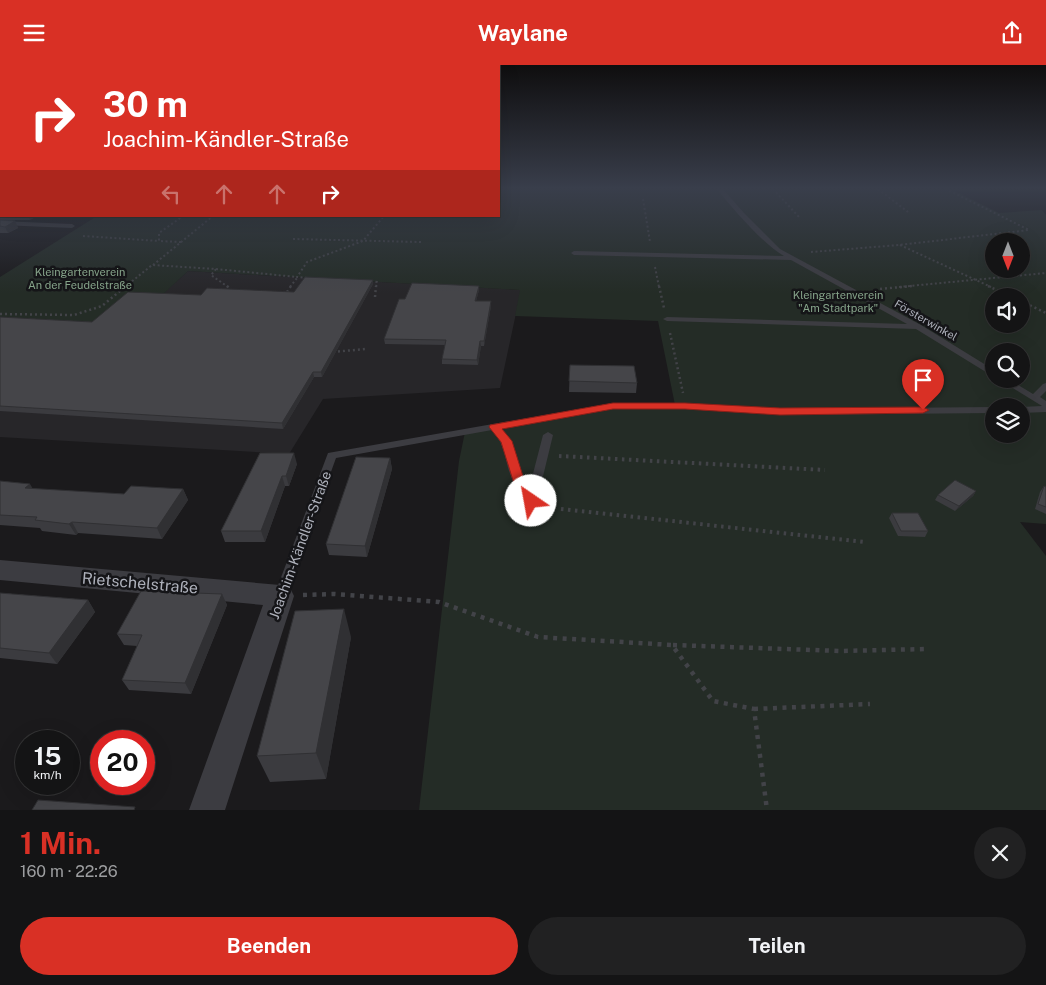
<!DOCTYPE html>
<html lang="de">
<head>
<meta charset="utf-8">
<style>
  :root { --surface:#141415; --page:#212122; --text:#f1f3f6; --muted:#9d9ea0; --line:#333334; --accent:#d93025 }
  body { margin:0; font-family:"Public Sans",sans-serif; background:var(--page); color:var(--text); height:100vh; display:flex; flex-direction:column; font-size:19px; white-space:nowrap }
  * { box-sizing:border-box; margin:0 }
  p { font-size:16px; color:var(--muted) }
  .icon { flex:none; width:28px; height:28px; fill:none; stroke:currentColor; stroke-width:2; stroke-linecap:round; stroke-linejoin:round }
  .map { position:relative; height:745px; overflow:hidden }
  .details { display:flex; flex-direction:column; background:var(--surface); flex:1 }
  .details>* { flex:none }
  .guide { position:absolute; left:0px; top:0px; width:500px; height:152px; box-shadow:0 5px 20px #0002,0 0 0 1px var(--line); background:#d93025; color:#fff; overflow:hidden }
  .needle { width:32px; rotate:180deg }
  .buttons { position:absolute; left:985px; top:168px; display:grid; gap:10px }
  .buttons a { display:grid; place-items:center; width:45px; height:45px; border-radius:50%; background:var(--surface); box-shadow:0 5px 20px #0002,0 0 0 1px var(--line); font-size:25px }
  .speed { position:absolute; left:15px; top:665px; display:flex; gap:10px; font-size:25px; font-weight:700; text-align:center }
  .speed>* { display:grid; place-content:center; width:65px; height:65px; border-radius:50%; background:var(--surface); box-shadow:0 5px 20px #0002,0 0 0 1px var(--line); line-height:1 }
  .speed small { font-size:12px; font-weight:400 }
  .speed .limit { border:8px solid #d22; background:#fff; color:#111 }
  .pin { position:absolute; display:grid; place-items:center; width:42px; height:42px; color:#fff; margin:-51px -21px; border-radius:50% 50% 50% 0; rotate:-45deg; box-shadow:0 0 5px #0007 }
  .pin .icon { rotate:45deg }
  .me { position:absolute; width:55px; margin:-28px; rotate:327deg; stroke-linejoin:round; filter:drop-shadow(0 0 4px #0008) }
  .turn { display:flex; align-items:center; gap:18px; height:105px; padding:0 20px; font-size:22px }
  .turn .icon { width:65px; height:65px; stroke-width:2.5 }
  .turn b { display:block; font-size:35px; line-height:42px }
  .lanes { display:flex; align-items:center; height:48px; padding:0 20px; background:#0003; justify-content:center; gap:25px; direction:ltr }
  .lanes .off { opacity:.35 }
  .round { display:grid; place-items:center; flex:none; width:52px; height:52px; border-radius:26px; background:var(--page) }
  .headline { display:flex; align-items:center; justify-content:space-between; height:85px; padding:0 20px }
  h1 { font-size:30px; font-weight:700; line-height:38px; color:var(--accent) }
  .action { display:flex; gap:10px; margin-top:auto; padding:10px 20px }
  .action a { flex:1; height:58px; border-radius:30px; background:var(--accent); color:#fff; font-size:20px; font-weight:700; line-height:58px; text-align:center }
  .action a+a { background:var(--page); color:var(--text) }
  header { display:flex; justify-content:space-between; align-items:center; height:65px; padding:0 20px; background:var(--accent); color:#fff; font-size:22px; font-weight:700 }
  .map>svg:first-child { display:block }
  .built { fill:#272629 }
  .green { fill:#242c26; fill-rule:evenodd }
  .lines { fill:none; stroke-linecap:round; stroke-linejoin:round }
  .path-far3 { stroke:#424348; stroke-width:2; stroke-dasharray:2 2.5; stroke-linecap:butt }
  .path-far2 { stroke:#424348; stroke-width:2.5; stroke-dasharray:2 3; stroke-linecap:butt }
  .path-far1 { stroke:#424348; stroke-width:4; stroke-dasharray:2.5 4.5; stroke-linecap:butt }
  .path { stroke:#424348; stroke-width:4.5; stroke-dasharray:4 5.5; stroke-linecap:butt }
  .service { fill:#3c3c41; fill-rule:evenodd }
  .minor { fill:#3c3c41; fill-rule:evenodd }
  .wall { fill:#3b3b3f }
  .shaded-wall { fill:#303033 }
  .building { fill:#454549; stroke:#303033 }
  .route { fill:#d93025; stroke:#8d1f18 }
  .labels { text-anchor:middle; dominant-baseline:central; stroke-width:5; stroke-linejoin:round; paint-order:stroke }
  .far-park-label { font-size:11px; fill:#86a48a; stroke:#151518 }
  .far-street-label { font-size:11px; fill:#aeb1bb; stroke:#151518 }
  .street-label { font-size:14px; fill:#aeb1bb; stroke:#151518 }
  .near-street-label { font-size:16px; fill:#aeb1bb; stroke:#151518 }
</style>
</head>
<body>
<header><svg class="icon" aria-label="menu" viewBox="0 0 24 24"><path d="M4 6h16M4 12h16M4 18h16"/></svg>Waylane<svg class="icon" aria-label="share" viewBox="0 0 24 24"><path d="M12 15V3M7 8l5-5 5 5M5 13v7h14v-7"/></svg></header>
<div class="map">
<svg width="1046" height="745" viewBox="0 0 1046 745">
  <rect width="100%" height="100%" fill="#1b1a1c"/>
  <path class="built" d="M188 206 521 225 500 323 323 334 289 389 0 372V255L160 231Z"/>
  <path class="green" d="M499 124H1017L955 126 999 148 1042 145 1046 150V459L1020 457 1046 491V745H419L459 396 465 367 613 341 675 340 658 256 515 251 520 225 188 206 160 232 94 259 0 255V212L97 151H499ZM994 176H1021V204H994ZM994 231H1021V259H994ZM994 286H1021V314H994ZM994 341H1021V369H994Z"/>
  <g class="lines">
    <g class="path-far3">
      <path d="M773 124 799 152"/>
      <path d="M878 124 908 147"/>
      <path d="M643 134 650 177"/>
      <path d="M83 171 159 176"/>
      <path d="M293 174 421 177"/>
      <path d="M181 177 159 176V168L183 151"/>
      <path d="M900 180 991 222"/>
      <path d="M811 187 899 180 1029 165 946 124"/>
      <path d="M153 200 213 151"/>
      <path d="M655 202 659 222"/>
      <path d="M216 204 297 212"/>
      <path d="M307 213 297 212 307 197 363 176 384 151"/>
      <path d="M371 216 377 217 376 222"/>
      <path d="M125 222 152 200 216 204 211 210 228 222"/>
      <path d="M290 222 297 213"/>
      <path d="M899 222 1046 208"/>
    </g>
    <g class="path-far2">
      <path d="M227 221 231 224"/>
      <path d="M659 221 664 243"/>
      <path d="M988 221 1010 231"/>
      <path d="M880 224 912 221"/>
      <path d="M287 227 291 221"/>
      <path d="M375 232 376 221"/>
      <path d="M1021 236 1046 248"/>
      <path d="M0 249 74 250 102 241 126 221"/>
      <path d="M670 268 683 328"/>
      <path d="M333 287 365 284"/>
    </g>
    <g class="path-far1">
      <path d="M559 391 825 405"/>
      <path d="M561 444 865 477"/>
    </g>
    <g class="path">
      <path d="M303 530 335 529 439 537 538 572 672 580 713 636 754 644 767 745"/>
      <path d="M673 580 840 586 928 584"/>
      <path d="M754 644 870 639"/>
    </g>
    <g class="service">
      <path d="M717 124H723L744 148 780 184 921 260 994 305V312L916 264 667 256 663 254 667 252 907 259 791 195 574 190 571 188 574 186 784 191C763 179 732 143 717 124Z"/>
      <path d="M0 156 72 159 75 161 72 163 0 160Z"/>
      <path d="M998 314H1008L1033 329 1043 319 1046 318V326L1040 332 1046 336V347L1021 348V342L1042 341Z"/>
      <path d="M613 338H685L780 344 994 342V348L780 350 685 344H613L501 364C518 381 515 406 529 424L543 370 548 367 553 370 538 432 550 439 552 442 550 445 546 446 533 439H527C524 431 517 424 513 416 504 397 507 382 492 365L336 393 286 531 285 535 280 536 275 535 274 531 328 388Z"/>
    </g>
    <path class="minor" d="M0 495 280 520 290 523 294 531 225 745H189L263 540 0 515Z"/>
  </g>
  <g class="wall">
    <path d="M1 124V151H37L30 155H0Z"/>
    <path d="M0 155 15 156 18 163 8 168H0Z"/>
    <path d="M373 219 322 312H314L283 364 0 346V252L92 257 201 230 294 227Z"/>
    <path d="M479 221V225L476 236H491V241L484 281H481L478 300 442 299V294L445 280 385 279 384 274 405 234Z"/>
    <path d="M570 300 637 318 636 328 569 327Z"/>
    <path d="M260 388 297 399 289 421H285L265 477H225L221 466Z"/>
    <path d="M390 393 392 404 367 492 329 490 326 479Z"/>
    <path d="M0 416 33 424 124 429 183 424 188 435 162 474 78 468 76 470 42 466 40 463 0 460Z"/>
    <path d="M1044 421 1046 422V449L1035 444 1040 427Z"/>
    <path d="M976 426 973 431 955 446 935 435 938 430Z"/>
    <path d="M892 448 928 466 925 472 898 471 889 453Z"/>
    <path d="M0 528 88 535 95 547 57 599 0 593Z"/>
    <path d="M222 529 227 540 191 629 129 625 122 615 137 581 124 580 117 569Z"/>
    <path d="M351 572 326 714 270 717 257 691Z"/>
  </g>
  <g class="shaded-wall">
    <path d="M28 151H37L30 155Z"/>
    <path d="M15 156 18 163 8 168 5 162Z"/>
    <path d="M373 215V219L322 312 321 307Z"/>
    <path d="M479 221V225L475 240V236Z"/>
    <path d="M491 236V241L484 281V276Z"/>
    <path d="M480 276 481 281 478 300 477 295Z"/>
    <path d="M313 307 314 312 283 364 282 358Z"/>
    <path d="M294 388 297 399 289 421 286 411Z"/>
    <path d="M390 393 392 404 367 492 365 481Z"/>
    <path d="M282 411 285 421 265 477 261 466Z"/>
    <path d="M30 419 36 429 25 423Z"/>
    <path d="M183 424 188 435 162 474 157 463Z"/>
    <path d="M976 426 973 431 955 446 959 441Z"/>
    <path d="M72 457 78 468 76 470 69 459Z"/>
    <path d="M222 529 227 540 191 629 185 618Z"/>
    <path d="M88 535 95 547 57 599 49 588Z"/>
    <path d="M344 544 351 572 326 714 316 688Z"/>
  </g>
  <g class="building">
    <rect x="0" y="124" width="1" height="24"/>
    <path d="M0 155 15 156 5 162 0 161Z"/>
    <path d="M305 212 373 215 321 307H313L282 358 0 341V252L92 257 128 227 201 230 207 223 294 227Z"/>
    <path d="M412 218 479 221 475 236H491L484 276H480L477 295 442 294 446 275 384 274 399 234H405Z"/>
    <path d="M570 300 634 301 637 318 569 316Z"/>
    <path d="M260 388H294L286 411H282L261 466H221Z"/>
    <path d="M356 392 390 393 365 481 326 479Z"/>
    <path d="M955 415 976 426 959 441 938 430Z"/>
    <path d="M0 416 30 419 25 423 124 429 131 421 183 424 157 463 72 457 69 459 35 455 37 452 0 450Z"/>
    <path d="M1044 421 1046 422V442L1038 439Z"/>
    <path d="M892 448H918L928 466H901Z"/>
    <path d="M141 526 222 529 185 618 122 615 142 570 117 569Z"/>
    <path d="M0 528 88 535 49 588 0 583Z"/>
    <path d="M344 544 316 688 257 691 295 546Z"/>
    <path d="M38 735 135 742 134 745H32Z"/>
  </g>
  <linearGradient id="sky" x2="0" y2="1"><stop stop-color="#0f0e0f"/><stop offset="0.54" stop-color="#393e4b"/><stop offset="1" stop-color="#393e4b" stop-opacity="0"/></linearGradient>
  <rect width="1046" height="228" fill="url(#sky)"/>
  <path class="route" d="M613 338H685L780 343 923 342 929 345 923 348 780 350 685 344H613L502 364 512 376 527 424 538 436 536 439H527L516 425 501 377 489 362 490 360Z"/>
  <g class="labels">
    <g class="far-park-label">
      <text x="80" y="207">Kleingartenverein<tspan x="80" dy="13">An der Feudelstraße</tspan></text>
      <text x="838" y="230">Kleingartenverein<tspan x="838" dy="13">"Am Stadtpark"</tspan></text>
    </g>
    <g class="far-street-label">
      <text transform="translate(926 255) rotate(30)">Försterwinkel</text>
    </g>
    <g class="street-label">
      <text transform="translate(300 480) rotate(-70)">Joachim-Kändler-Straße</text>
    </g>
    <g class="near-street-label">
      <text transform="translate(140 518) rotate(5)">Rietschelstraße</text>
    </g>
  </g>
</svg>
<div class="buttons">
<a><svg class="needle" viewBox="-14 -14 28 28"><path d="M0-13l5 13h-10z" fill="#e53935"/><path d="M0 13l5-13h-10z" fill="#9d9ea0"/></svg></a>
<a><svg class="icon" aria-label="sound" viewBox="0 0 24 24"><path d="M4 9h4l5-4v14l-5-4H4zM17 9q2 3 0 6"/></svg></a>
<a><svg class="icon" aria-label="search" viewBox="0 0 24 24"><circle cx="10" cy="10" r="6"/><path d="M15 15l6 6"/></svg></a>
<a><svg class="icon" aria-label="layers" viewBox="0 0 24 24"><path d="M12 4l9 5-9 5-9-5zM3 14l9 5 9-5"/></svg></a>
</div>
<div class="speed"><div>15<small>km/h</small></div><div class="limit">20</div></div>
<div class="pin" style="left:923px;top:345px;background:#d93025"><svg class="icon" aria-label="arrive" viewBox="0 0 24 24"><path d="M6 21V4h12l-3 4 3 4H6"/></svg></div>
<svg class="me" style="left:531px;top:436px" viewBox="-20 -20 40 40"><circle r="19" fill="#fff"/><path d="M0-13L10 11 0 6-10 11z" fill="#d93025"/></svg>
<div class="guide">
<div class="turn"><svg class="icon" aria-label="right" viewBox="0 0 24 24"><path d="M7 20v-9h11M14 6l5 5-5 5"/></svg><div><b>30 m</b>Joachim-Kändler-Straße</div></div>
<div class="lanes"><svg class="icon off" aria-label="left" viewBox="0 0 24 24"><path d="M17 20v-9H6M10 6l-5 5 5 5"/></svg><svg class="icon off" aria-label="ahead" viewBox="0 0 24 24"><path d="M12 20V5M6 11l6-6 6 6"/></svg><svg class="icon off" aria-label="ahead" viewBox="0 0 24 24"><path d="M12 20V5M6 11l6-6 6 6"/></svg><svg class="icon" aria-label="right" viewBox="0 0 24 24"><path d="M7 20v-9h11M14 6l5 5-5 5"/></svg></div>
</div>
</div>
<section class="details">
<div class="headline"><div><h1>1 Min.</h1><p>160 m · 22:26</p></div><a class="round"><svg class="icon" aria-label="close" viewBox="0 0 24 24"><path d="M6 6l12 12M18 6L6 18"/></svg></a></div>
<div class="action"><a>Beenden</a><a>Teilen</a></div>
</section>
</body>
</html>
